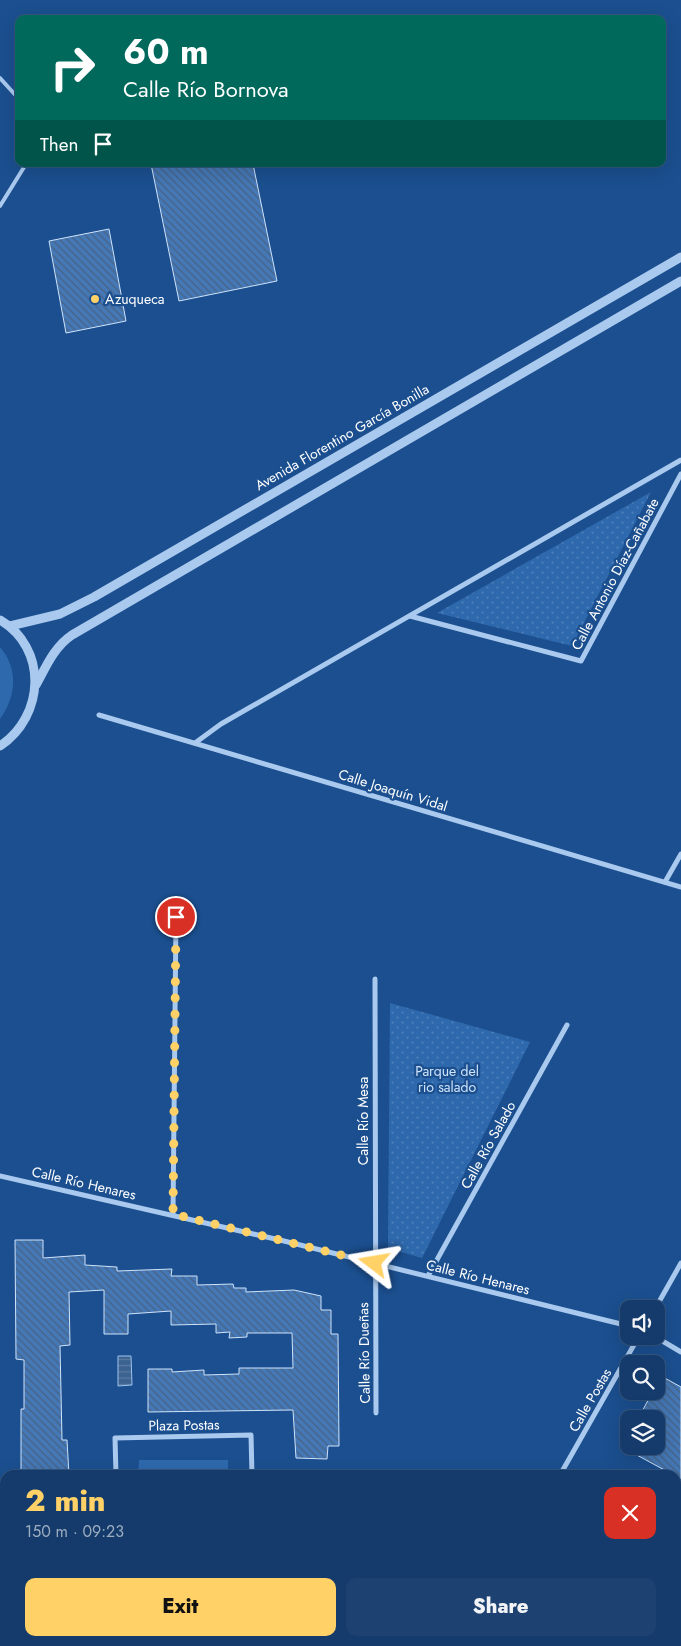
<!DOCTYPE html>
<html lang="en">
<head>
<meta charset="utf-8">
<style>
  :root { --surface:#143b6b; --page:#1d4271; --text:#f1f3f6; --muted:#9dadc1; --line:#33557e; --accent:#ffd166 }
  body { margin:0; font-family:Jost,sans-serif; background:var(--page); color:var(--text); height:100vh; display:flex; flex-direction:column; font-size:19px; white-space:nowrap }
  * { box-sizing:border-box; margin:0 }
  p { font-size:16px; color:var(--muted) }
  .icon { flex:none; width:28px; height:28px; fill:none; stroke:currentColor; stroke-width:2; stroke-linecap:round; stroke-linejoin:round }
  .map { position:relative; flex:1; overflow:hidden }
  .details { position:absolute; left:0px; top:1470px; width:681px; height:176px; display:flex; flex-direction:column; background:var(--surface); border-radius:15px 15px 0 0; box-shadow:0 5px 20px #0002,0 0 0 1px var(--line) }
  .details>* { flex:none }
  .guide { position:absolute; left:15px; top:15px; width:651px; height:152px; border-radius:10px; box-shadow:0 5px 20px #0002,0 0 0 1px var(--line); background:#00695c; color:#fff; overflow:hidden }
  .tools { position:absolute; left:620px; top:1300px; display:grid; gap:10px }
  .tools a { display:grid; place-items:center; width:45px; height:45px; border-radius:10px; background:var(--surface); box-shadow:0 5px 20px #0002,0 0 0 1px var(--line); font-size:25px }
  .pin { position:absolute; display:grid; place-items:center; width:42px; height:42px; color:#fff; margin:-21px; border:2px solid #fff; border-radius:50%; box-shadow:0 1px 5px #0007 }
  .me { position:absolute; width:55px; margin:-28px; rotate:284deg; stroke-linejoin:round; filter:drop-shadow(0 0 4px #0008) }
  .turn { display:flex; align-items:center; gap:18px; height:105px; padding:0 25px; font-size:22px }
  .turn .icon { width:65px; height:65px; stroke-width:2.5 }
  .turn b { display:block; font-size:35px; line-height:42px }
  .then { display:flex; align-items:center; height:48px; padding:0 25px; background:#0003; gap:10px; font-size:19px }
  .round { display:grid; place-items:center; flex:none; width:52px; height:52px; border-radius:10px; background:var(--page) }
  .head { display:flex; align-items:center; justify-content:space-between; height:85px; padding:0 25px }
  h1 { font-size:30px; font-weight:800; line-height:38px; color:var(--accent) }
  .cta { display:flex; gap:10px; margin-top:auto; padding:10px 25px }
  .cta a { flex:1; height:58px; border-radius:10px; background:var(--accent); color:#111; font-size:20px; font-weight:800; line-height:58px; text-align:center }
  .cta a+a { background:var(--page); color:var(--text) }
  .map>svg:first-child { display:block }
  .green { fill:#2e69ad }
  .park { fill:url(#park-dots) }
  .water { fill:url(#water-rules); stroke:#9cc4f0 }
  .building { fill:url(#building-back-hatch); stroke:#cfe3fa }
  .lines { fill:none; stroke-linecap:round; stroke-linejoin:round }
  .service { stroke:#a9c9ee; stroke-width:4 }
  .minor { stroke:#a9c9ee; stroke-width:5 }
  .tertiary { stroke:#a9c9ee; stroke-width:9 }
  .route { stroke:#ffd166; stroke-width:9; stroke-dasharray:0 16.2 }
  .poi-dot { fill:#ffd166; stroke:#1b4f8f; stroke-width:2 }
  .labels { text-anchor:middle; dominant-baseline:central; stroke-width:4.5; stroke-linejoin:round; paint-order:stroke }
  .poi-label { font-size:14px; fill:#fff; stroke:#1b4f8f; text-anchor:start }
  .street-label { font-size:14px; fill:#fff; stroke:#1b4f8f }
  .park-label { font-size:14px; fill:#cfe3fa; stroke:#1b4f8f }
</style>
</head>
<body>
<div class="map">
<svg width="681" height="1646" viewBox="0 0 681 1646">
  <defs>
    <pattern id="park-dots" width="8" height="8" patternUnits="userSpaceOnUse" patternTransform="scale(1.25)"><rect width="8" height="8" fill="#2e69ad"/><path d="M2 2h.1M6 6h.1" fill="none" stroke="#4d80b9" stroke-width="1.8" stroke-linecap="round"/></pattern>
    <pattern id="water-rules" width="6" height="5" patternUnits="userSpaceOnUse" patternTransform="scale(1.25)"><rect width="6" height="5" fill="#3c6290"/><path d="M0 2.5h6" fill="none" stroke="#597aa1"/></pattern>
    <pattern id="building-back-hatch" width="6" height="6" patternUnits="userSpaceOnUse" patternTransform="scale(1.25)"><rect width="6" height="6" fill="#4478b7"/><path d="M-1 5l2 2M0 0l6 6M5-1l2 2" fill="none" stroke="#486282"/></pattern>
  </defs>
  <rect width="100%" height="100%" fill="#1b4f8f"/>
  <g class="green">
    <path d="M0 647C19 669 16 697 0 719Z"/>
    <path d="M139 1460H228V1475H138Z"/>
  </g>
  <g class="park">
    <path d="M651 492 572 646 437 613Z"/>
    <path d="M390 1003 530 1042 422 1258 388 1248Z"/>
  </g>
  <path class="water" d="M118 1356H131L132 1385 118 1386Z"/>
  <g class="building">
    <path d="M151 164H253L277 281 179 301Z"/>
    <path d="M109 229 126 321 66 333 49 241Z"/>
    <path d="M15 1240H43V1258L85 1255V1265L117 1267V1271L172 1269 171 1276H197V1285L233 1284 234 1288H246V1292L294 1290 321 1296V1310H331V1334H338L339 1446H328L327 1459 296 1458 293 1410 148 1412V1369H172V1372L204 1370V1375L239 1374V1368H293L292 1333H247V1337L229 1338 230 1332 216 1333V1324L171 1325V1311L128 1314V1334H104V1290L69 1292 70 1345 60 1346 62 1440H67L69 1475H21V1409H24V1360L16 1359Z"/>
    <path d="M661 1376 681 1387V1479L622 1447 629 1435V1446H656V1419H638L653 1391H656V1385Z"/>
  </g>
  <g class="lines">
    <g class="service">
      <path d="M0 78 19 99"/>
      <path d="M0 206 26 164"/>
    </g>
    <g class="minor">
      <path d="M410 616 581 661 681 474"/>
      <path d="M99 715 681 887"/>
      <path d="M195 743 221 724 681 460"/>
      <path d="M665 882 681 854"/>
      <path d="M375 979 376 1413"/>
      <path d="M0 1176 284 1241 629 1326"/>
      <path d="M173 1214 176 917"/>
      <path d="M428 1276 567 1025"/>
      <path d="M655 1309 681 1263"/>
      <path d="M654 1336 681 1352"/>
      <path d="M116 1475 115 1438 251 1435 252 1475"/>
      <path d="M560 1475 639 1336"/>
      <path d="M0 1572H5"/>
      <path d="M676 1603 681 1595"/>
      <path d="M118 1641V1646"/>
      <path d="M225 1641V1646"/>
      <path d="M330 1641V1646"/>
      <path d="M464 1643 470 1646"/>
      <path d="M651 1646 654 1641"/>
    </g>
    <g class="tertiary">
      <path d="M0 620C48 648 45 716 0 746"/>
      <path d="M10 626 60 614 94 597 681 257"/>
      <path d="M36 685C46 667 54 647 72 635L681 281"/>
    </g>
  </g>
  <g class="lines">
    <path class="route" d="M176 917 173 1214 374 1263"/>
  </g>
  <circle class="poi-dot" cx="95" cy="299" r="5"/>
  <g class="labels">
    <g class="poi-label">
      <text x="105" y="299">Azuqueca</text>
    </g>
    <g class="street-label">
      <text transform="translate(342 437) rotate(-30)">Avenida Florentino García Bonilla</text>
      <text transform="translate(615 574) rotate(-62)">Calle Antonio Díaz-Cañabate</text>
      <text transform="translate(393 790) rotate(17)">Calle Joaquín Vidal</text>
      <text transform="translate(363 1121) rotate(-90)">Calle Río Mesa</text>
      <text transform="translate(488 1145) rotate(-61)">Calle Río Salado</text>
      <text transform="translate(84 1183) rotate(13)">Calle Río Henares</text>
      <text transform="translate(478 1277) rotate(14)">Calle Río Henares</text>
      <text transform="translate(364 1353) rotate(-91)">Calle Río Dueñas</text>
      <text transform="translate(590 1400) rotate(-60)">Calle Postas</text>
      <text transform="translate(184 1425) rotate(-1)">Plaza Postas</text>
    </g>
    <g class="park-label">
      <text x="447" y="1071">Parque del<tspan x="447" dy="16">rio salado</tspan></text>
    </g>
  </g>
</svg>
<div class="tools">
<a><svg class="icon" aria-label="sound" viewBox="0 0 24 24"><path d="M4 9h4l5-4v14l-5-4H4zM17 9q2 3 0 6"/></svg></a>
<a><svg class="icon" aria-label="search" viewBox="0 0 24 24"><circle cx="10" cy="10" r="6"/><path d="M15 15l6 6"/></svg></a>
<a><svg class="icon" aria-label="layers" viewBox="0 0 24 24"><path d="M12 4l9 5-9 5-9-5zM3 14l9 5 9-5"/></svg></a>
</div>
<div class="pin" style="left:176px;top:917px;background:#d93025"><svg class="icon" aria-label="arrive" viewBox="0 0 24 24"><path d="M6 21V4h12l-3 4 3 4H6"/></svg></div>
<svg class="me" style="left:374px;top:1263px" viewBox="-20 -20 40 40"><path d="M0-17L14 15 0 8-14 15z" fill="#ffd166" stroke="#fff" stroke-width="4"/></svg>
<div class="guide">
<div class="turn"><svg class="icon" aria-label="right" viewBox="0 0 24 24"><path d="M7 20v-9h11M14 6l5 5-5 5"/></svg><div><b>60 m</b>Calle Río Bornova</div></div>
<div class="then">Then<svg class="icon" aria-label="arrive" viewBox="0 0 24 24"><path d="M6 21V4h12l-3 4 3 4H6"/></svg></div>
</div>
<section class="details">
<div class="head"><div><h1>2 min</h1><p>150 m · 09:23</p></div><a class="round" style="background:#d93025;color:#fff"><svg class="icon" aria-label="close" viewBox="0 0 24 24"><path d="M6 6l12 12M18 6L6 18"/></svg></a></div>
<div class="cta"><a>Exit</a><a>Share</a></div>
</section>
</div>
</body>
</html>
